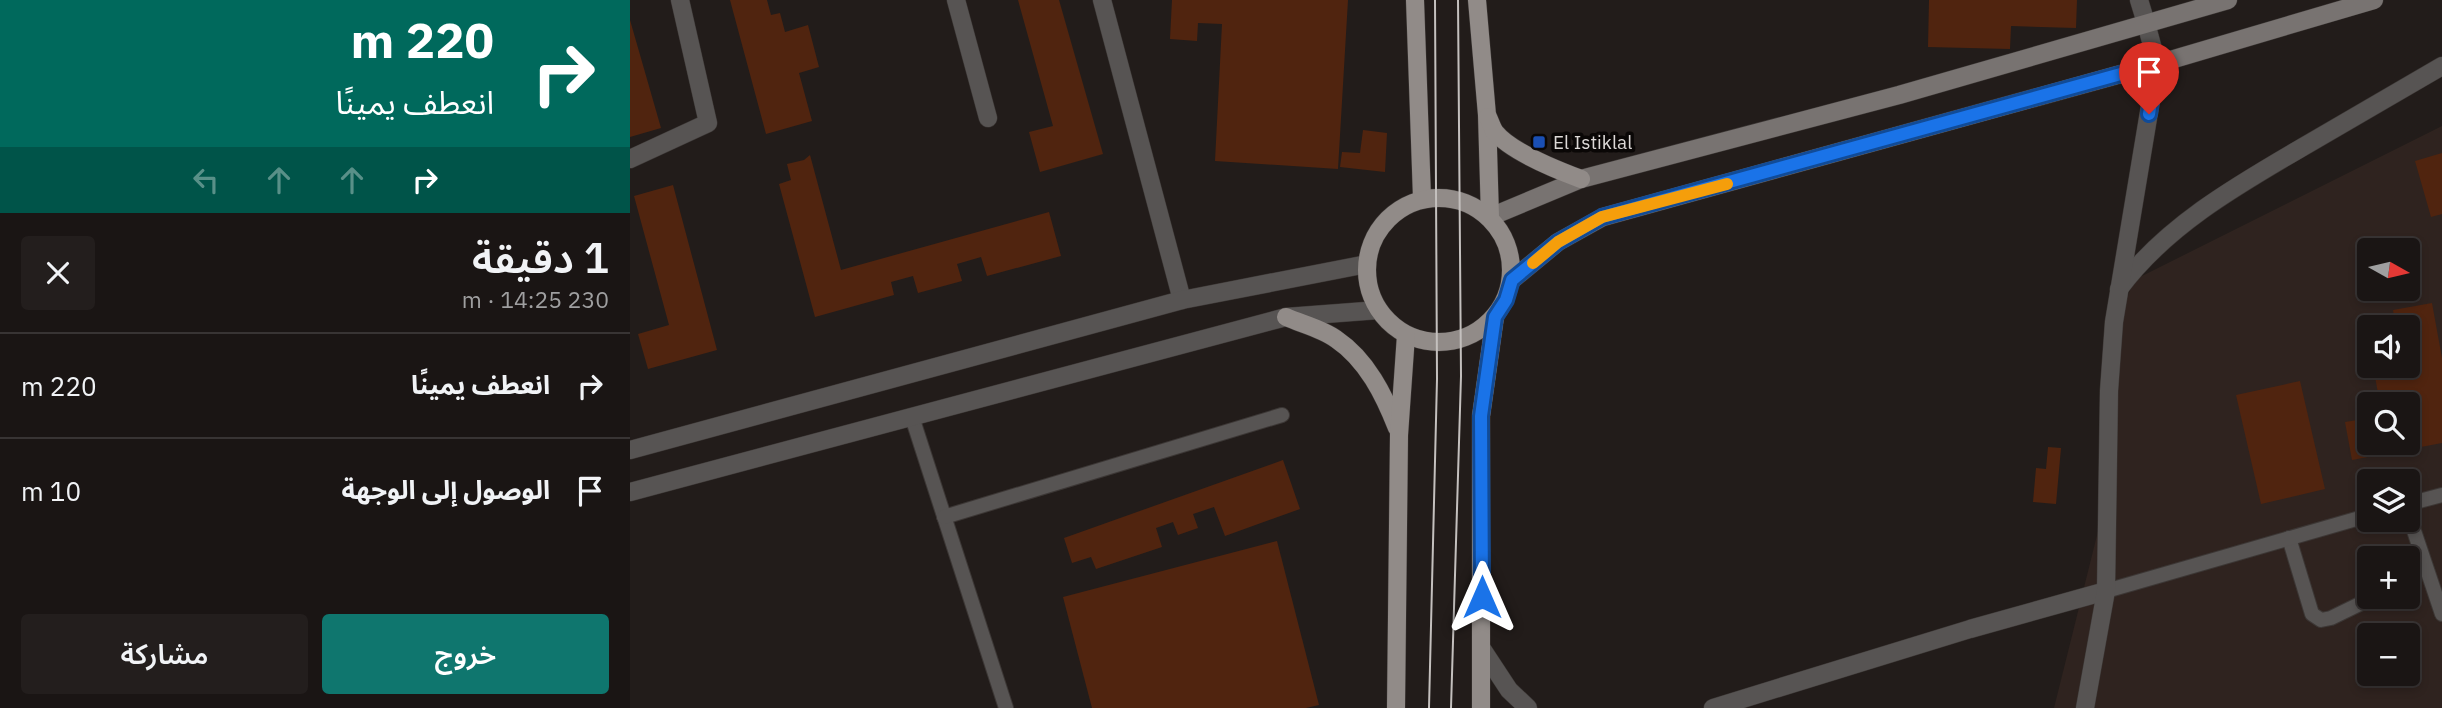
<!DOCTYPE html>
<html lang="ar">
<head>
<meta charset="utf-8">
<style>
  :root { --surface:#1a1514; --page:#231e1d; --text:#f1f3f6; --muted:#9f9fa0; --line:#383434; --accent:#0f766e }
  body { margin:0; font-family:"IBM Plex Sans","Noto Sans Arabic",sans-serif; background:var(--page); color:var(--text); direction:rtl; height:100vh; display:flex; flex-direction:column; font-size:26px; white-space:nowrap }
  * { box-sizing:border-box; margin:0 }
  p { font-size:23px; color:var(--muted) }
  .icon { flex:none; width:38px; height:38px; fill:none; stroke:currentColor; stroke-width:2; stroke-linecap:round; stroke-linejoin:round }
  .map { position:relative; flex:1; overflow:hidden; direction:ltr }
  .drawer { display:flex; flex-direction:column; background:var(--surface); width:630px }
  .drawer>* { flex:none }
  .banner { background:#00695c; color:#fff; overflow:hidden }
  .needle { width:46px; rotate:98deg }
  .tools { position:absolute; left:1727px; top:238px; display:grid; gap:14px }
  .tools a { display:grid; place-items:center; width:63px; height:63px; border-radius:7px; background:var(--surface); box-shadow:0 4px 10px #0003,0 0 0 2px var(--line); font-size:35px }
  .pin { position:absolute; display:grid; place-items:center; width:60px; height:60px; color:#fff; margin:-72px -30px; border-radius:50% 50% 50% 0; rotate:-45deg; box-shadow:0 0 7px #0007 }
  .pin .icon { rotate:45deg }
  .me { position:absolute; width:77px; margin:-38px; rotate:0deg; stroke-linejoin:round; filter:drop-shadow(0 0 5px #0008) }
  .turn { display:flex; align-items:center; gap:24px; height:147px; padding:0 21px; font-size:32px }
  .turn .icon { width:91px; height:91px; stroke-width:2.5 }
  .turn b { display:block; font-size:49px; line-height:60px }
  .lanes { display:flex; align-items:center; height:66px; padding:0 21px; background:#0003; justify-content:center; gap:35px; direction:ltr }
  .lanes .off { opacity:.35 }
  .round { display:grid; place-items:center; flex:none; width:74px; height:74px; border-radius:7px; background:var(--page) }
  .headline { display:flex; align-items:center; justify-content:space-between; height:119px; padding:0 21px }
  h1 { font-size:42px; font-weight:600; line-height:52px }
  .button { display:flex; gap:14px; margin-top:auto; padding:14px 21px }
  .button a { flex:1; height:80px; border-radius:7px; background:var(--accent); color:#fff; font-size:28px; font-weight:600; line-height:80px; text-align:center }
  .button a+a { background:var(--page); color:var(--text) }
  ul { padding:0; list-style:none }
  li { display:flex; align-items:center; gap:21px; height:105px; padding:0 21px; border-top:2px solid var(--line) }
  li div { flex:1 }
  li b { display:block; font-size:26px }
  li em { font-style:normal }
  main { display:flex; flex:1; min-height:0 }
  .map>svg:first-child { display:block }
  .built { fill:#2f231f; fill-rule:evenodd }
  .building { fill:#50240f }
  .lines { fill:none; stroke-linecap:round; stroke-linejoin:round }
  .service-casing { stroke:#3c3735; stroke-width:16 }
  .minor-casing { stroke:#3c3735; stroke-width:19 }
  .tertiary-casing { stroke:#3c3735; stroke-width:19 }
  .secondary-casing { stroke:#3c3735; stroke-width:19 }
  .primary-casing { stroke:#3c3735; stroke-width:19 }
  .service { stroke:#575453; stroke-width:14 }
  .minor { stroke:#575453; stroke-width:18 }
  .tertiary { stroke:#575453; stroke-width:18 }
  .secondary { stroke:#787371; stroke-width:18 }
  .primary { stroke:#918b88; stroke-width:18 }
  .tram { stroke:#c4c0be; stroke-width:2 }
  .route-casing { stroke:#114b97; stroke-width:18 }
  .route { stroke:#1a73e8; stroke-width:12 }
  .slow { stroke:#f59e0b; stroke-width:12 }
  .transit-dot { fill:#1a4fb4; stroke:#0a0706; stroke-width:2.5 }
  .labels { text-anchor:middle; dominant-baseline:central; stroke-width:7; stroke-linejoin:round; paint-order:stroke }
  .poi-label { font-size:19px; fill:#dedad8; stroke:#0a0706; text-anchor:start }
</style>
</head>
<body>
<main>
<div class="map">
<svg width="1812" height="708" viewBox="0 0 1812 708">
  <rect width="100%" height="100%" fill="#221c1a"/>
  <path class="built" d="M1812 126V708H1424L1475 503 1477 350 1504 280ZM1740 250H1778V289H1740ZM1740 327H1778V366H1740ZM1740 404H1778V443H1740ZM1740 481H1778V520H1740ZM1740 558H1778V597H1740ZM1740 635H1778V674H1740Z"/>
  <g class="building">
    <path d="M100 0H137L141 15 150 13 155 32 178 25 189 67 169 73 182 121 136 134Z"/>
    <path d="M388 0H429L473 154 410 172 399 132 423 126Z"/>
    <path d="M542 0H718L708 169 585 161 592 24 568 23 567 41 540 39Z"/>
    <path d="M1299 0H1447L1446 28 1381 26 1380 49 1298 47Z"/>
    <path d="M0 20 31 128 0 137Z"/>
    <path d="M733 130 757 133 755 172 710 167 712 152 730 153Z"/>
    <path d="M1812 153V214L1801 217 1785 161Z"/>
    <path d="M180 155 211 270 419 212 431 256 357 276 351 257 327 264 332 281 288 293 283 276 261 282 264 295 185 317 149 184 161 180 157 164 174 160Z"/>
    <path d="M43 185 87 350 18 369 8 334 39 325 4 196Z"/>
    <path d="M1802 303 1812 358V443L1722 460 1715 422 1740 418V443H1778V404H1750L1743 366H1778V327H1766L1763 310Z"/>
    <path d="M1670 381 1695 489 1631 504 1606 395Z"/>
    <path d="M1418 447 1431 448 1426 504 1403 502 1406 468 1416 469Z"/>
    <path d="M653 460 670 509 595 536 584 507 563 514 568 528 548 535 543 522 526 528 532 547 466 569 461 557 442 563 434 538Z"/>
    <path d="M647 541 689 705 676 708H462L433 597Z"/>
  </g>
  <g class="lines">
    <defs>
      <g id="service">
        <path d="M282 417 376 708"/>
        <path d="M1778 504 1812 495"/>
        <path d="M1778 513 1812 614"/>
        <path d="M314 517 652 415"/>
        <path d="M1659 538 1682 614 1691 620 1701 618 1744 597"/>
        <path d="M1476 591 1740 515"/>
      </g>
      <g id="minor">
        <path d="M326 0 358 118"/>
        <path d="M472 0 552 300"/>
        <path d="M1509 0 1516 23"/>
        <path d="M0 159 78 123 50 0"/>
        <path d="M1489 289C1536 225 1611 183 1678 144 1723 118 1767 92 1812 66"/>
        <path d="M852 649 879 690 898 708"/>
        <path d="M1083 708 1340 629 1476 591"/>
      </g>
      <g id="tertiary">
        <path d="M0 450 552 300 737 264"/>
        <path d="M0 492 656 317 749 310"/>
        <path d="M1455 708 1476 591 1479 391 1484 322 1527 64 1516 23"/>
      </g>
      <g id="secondary">
        <path d="M860 217 951 179 1269 95 1598 0"/>
        <path d="M882 280 928 242 973 217 1527 64 1744 0"/>
      </g>
      <g id="primary">
        <path d="M785 0 792 198"/>
        <path d="M847 0 857 115 860 217"/>
        <path d="M858 117C860 121 862 128 865 132 881 152 927 170 951 179"/>
        <circle cx="809" cy="270" r="72"/>
        <path d="M656 317C672 324 693 329 706 339 737 360 754 395 767 428"/>
        <path d="M766 708 769 435 776 335"/>
        <path d="M851 708V416L865 317"/>
      </g>
    </defs>
    <use href="#service" class="service-casing"/>
    <use href="#minor" class="minor-casing"/>
    <use href="#tertiary" class="tertiary-casing"/>
    <use href="#secondary" class="secondary-casing"/>
    <use href="#primary" class="primary-casing"/>
    <use href="#service" class="service"/>
    <use href="#minor" class="minor"/>
    <use href="#tertiary" class="tertiary"/>
    <use href="#secondary" class="secondary"/>
    <use href="#primary" class="primary"/>
    <g class="tram">
      <path d="M799 708 807 379 805 0"/>
      <path d="M821 708 831 376 828 0"/>
    </g>
  </g>
  <g class="lines">
    <defs>
      <path id="route" d="M852 597 851 416 865 317 876 300 882 280 928 242 972 217 1527 64 1519 114"/>
    </defs>
    <use href="#route" class="route-casing"/>
    <use href="#route" class="route"/>
    <path class="slow" d="M903 263 928 242 972 217 1097 184"/>
  </g>
  <rect class="transit-dot" x="902" y="135" width="14" height="14" rx="3.5"/>
  <g class="labels">
    <g class="poi-label">
      <text x="923" y="142">El Istiklal</text>
    </g>
  </g>
</svg>
<div class="tools">
<a><svg class="needle" viewBox="-14 -14 28 28"><path d="M0-13l5 13h-10z" fill="#e53935"/><path d="M0 13l5-13h-10z" fill="#9f9fa0"/></svg></a>
<a><svg class="icon" aria-label="sound" viewBox="0 0 24 24"><path d="M4 9h4l5-4v14l-5-4H4zM17 9q2 3 0 6"/></svg></a>
<a><svg class="icon" aria-label="search" viewBox="0 0 24 24"><circle cx="10" cy="10" r="6"/><path d="M15 15l6 6"/></svg></a>
<a><svg class="icon" aria-label="layers" viewBox="0 0 24 24"><path d="M12 4l9 5-9 5-9-5zM3 14l9 5 9-5"/></svg></a>
<a>+</a>
<a>−</a>
</div>
<div class="pin" style="left:1519px;top:114px;background:#d93025"><svg class="icon" aria-label="arrive" viewBox="0 0 24 24"><path d="M6 21V4h12l-3 4 3 4H6"/></svg></div>
<svg class="me" style="left:852px;top:597px" viewBox="-20 -20 40 40"><path d="M0-17L14 15 0 8-14 15z" fill="#1a73e8" stroke="#fff" stroke-width="4"/></svg>
</div>
<section class="drawer">
<div class="banner">
<div class="turn"><svg class="icon" aria-label="right" viewBox="0 0 24 24"><path d="M7 20v-9h11M14 6l5 5-5 5"/></svg><div><b>220 m</b>انعطف يمينًا</div></div>
<div class="lanes"><svg class="icon off" aria-label="left" viewBox="0 0 24 24"><path d="M17 20v-9H6M10 6l-5 5 5 5"/></svg><svg class="icon off" aria-label="ahead" viewBox="0 0 24 24"><path d="M12 20V5M6 11l6-6 6 6"/></svg><svg class="icon off" aria-label="ahead" viewBox="0 0 24 24"><path d="M12 20V5M6 11l6-6 6 6"/></svg><svg class="icon" aria-label="right" viewBox="0 0 24 24"><path d="M7 20v-9h11M14 6l5 5-5 5"/></svg></div>
</div>
<div class="headline"><div><h1>1 دقيقة</h1><p>230 m · 14:25</p></div><a class="round"><svg class="icon" aria-label="close" viewBox="0 0 24 24"><path d="M6 6l12 12M18 6L6 18"/></svg></a></div>
<ul>
<li><svg class="icon" aria-label="right" viewBox="0 0 24 24"><path d="M7 20v-9h11M14 6l5 5-5 5"/></svg><div><b>انعطف يمينًا</b></div><em>220 m</em></li>
<li><svg class="icon" aria-label="arrive" viewBox="0 0 24 24"><path d="M6 21V4h12l-3 4 3 4H6"/></svg><div><b>الوصول إلى الوجهة</b></div><em>10 m</em></li>
</ul>
<div class="button"><a>خروج</a><a>مشاركة</a></div>
</section>
</main>
</body>
</html>
